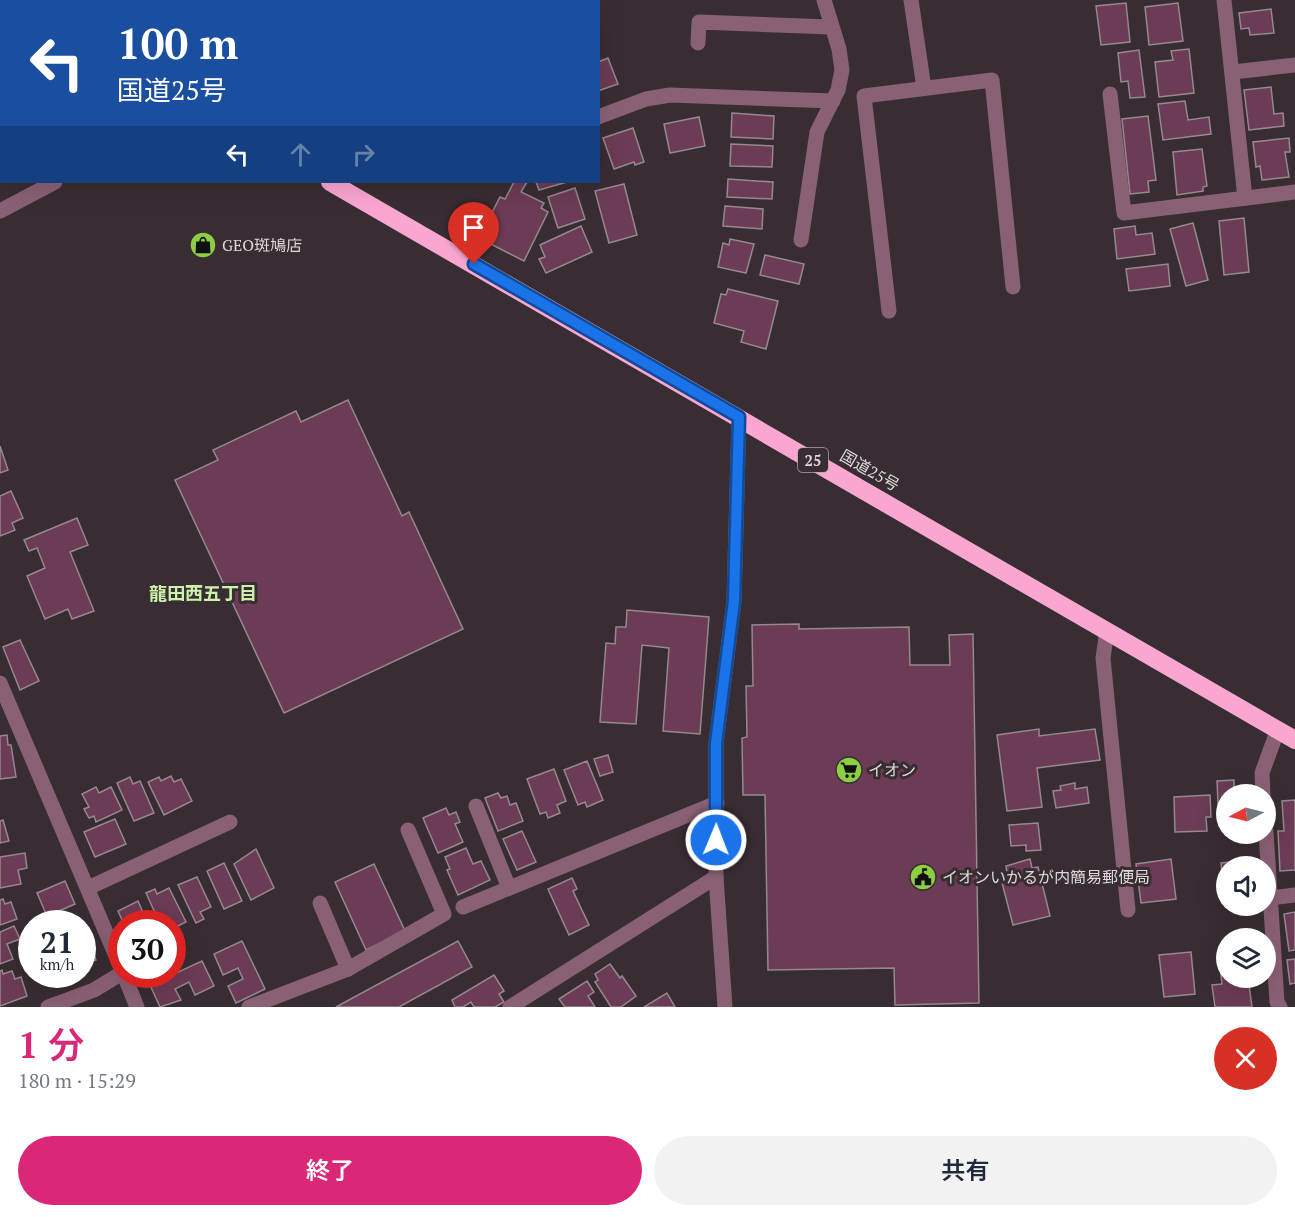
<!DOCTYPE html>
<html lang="ja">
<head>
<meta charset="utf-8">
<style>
  :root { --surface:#fff; --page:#f2f2f3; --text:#1f2937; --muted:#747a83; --accent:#db2777 }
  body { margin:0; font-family:"PT Serif","Noto Sans JP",serif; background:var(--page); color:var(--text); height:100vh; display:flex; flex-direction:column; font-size:22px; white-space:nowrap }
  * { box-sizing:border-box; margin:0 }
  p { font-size:20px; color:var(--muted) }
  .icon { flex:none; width:33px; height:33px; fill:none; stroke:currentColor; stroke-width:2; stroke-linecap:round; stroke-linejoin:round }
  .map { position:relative; height:1007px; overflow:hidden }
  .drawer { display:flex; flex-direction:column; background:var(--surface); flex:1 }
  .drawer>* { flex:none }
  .guide { position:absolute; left:0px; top:0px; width:600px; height:183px; box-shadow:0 6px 24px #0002; background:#1a4fa0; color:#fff; overflow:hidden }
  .needle { width:39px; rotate:263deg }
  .fabs { position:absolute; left:1216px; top:784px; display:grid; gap:12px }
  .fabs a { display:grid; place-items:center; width:60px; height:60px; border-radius:50%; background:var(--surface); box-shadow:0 6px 24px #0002; font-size:30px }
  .speed { position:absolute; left:18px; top:910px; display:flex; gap:12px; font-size:30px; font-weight:700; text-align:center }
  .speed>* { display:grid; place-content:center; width:78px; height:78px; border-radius:50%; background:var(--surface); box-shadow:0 6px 24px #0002; line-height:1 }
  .speed small { font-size:15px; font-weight:400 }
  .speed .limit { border:9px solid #d22; background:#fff; color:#111 }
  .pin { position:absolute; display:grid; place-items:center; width:51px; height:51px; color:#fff; margin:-62px -26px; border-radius:50% 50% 50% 0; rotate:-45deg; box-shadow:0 0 6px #0007 }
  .pin .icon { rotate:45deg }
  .me { position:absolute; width:66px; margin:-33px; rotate:1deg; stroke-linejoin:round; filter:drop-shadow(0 0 4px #0008) }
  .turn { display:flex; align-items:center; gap:21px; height:126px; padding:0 18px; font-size:27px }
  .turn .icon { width:78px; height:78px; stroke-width:2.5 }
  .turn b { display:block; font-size:42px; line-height:51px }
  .lanes { display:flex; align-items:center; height:57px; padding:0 18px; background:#0003; justify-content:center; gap:30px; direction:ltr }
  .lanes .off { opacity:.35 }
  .round { display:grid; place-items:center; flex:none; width:63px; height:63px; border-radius:32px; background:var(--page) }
  .head { display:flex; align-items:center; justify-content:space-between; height:102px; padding:0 18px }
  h1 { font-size:36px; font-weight:600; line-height:45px; color:var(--accent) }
  .cta { display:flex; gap:12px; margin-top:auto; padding:12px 18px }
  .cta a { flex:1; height:69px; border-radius:36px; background:var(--accent); color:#fff; font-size:24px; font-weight:600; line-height:69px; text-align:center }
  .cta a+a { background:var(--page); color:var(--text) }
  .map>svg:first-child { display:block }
  .building { fill:#6c3b55; stroke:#95888e; stroke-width:1.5 }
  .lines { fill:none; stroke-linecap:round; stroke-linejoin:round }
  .path { stroke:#7d7377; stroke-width:4; stroke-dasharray:4.5 3; stroke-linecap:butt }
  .minor { stroke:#8a6075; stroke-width:15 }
  .highway { stroke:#f9a6d1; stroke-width:18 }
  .route-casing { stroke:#114b97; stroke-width:15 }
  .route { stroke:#1a73e8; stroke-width:10 }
  .labels { text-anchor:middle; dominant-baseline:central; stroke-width:6; stroke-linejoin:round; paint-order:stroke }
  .shield { fill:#382d32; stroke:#ada5a8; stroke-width:1.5 }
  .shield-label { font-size:15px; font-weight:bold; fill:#dfd8db }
  .poi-label { font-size:16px; fill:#dfd8db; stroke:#382d32; text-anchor:start }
  .street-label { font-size:16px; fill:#dfd8db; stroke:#382d32 }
  .neighbourhood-label { font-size:18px; font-weight:bold; fill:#ccf1ab; stroke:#382d32 }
</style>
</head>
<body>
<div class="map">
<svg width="1295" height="1007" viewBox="0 0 1295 1007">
  <rect width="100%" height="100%" fill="#382d32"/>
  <g class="building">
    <path d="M1126 3 1130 42 1101 45 1096 6Z"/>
    <path d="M1178 3 1183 41 1149 45 1145 7Z"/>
    <path d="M1271 9 1274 33 1250 35 1249 28 1241 29 1239 13Z"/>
    <path d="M1189 49 1194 93 1159 97 1155 62 1173 60 1171 51Z"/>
    <path d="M1139 50 1145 97 1130 98 1128 81 1121 82 1118 53Z"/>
    <path d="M608 58 618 84 598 91V62Z"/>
    <path d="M1271 87 1274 114 1283 113 1284 126 1249 130 1244 90Z"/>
    <path d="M1185 101 1188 120 1209 117 1211 134 1163 140 1158 104Z"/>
    <path d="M732 113 774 116 773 139 731 137Z"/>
    <path d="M1148 116 1156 180 1148 181 1149 192 1130 194 1122 119Z"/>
    <path d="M699 117 705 146 670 153 664 124Z"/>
    <path d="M633 128 644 162 635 165 634 162 614 169 603 138Z"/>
    <path d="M1289 138 1290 152H1285L1289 177 1262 180 1260 166 1256 167 1253 142Z"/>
    <path d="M731 144 773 146 772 167 730 166Z"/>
    <path d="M1202 149 1207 186 1203 187V191L1177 195 1173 152Z"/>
    <path d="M728 179 773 182 772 199 727 197Z"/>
    <path d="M514 182H527L521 192 544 203 541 208 548 212 524 261 479 238 500 197 505 199Z"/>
    <path d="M536 182H567L539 190Z"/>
    <path d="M624 184 637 235 609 243 595 191Z"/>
    <path d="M575 188 585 219 558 228 548 197Z"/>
    <path d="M725 206 763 209 762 229 723 226Z"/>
    <path d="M1244 218 1249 272 1224 275 1219 221Z"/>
    <path d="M1193 223 1208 280 1186 286 1170 229Z"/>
    <path d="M581 226 592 252 546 273 539 259 545 257 540 245Z"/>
    <path d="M1135 226 1136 235 1152 233 1155 254 1117 259 1114 229Z"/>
    <path d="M730 239 754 244 746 273 718 267 723 243 729 245Z"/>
    <path d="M765 255 804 264 799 284 760 275Z"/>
    <path d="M1168 264 1170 286 1129 291 1126 269Z"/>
    <path d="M728 289 778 301 766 349 741 342 744 331 714 323 721 294 726 295Z"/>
    <path d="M348 400 402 516 409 512 463 629 284 713 175 480 218 460 213 450 296 411 301 422Z"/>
    <path d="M0 446 8 470 0 473Z"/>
    <path d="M11 491 23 518 12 523 15 530 0 536V496Z"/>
    <path d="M77 518 88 545 70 552 94 611 72 619 68 609 45 619 27 576 45 568 37 548 29 551 24 540Z"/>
    <path d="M627 610 709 617 700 734 663 731 669 648 642 645 636 724 600 722 606 643 615 644 616 627H626Z"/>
    <path d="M799 624V629L909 627 910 665H950L949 635 973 634 979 1003 895 1005 894 968 768 970 765 795H743L742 738 747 737 746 686H753L752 625Z"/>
    <path d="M20 640 39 681 20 690 3 647Z"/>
    <path d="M1039 729V736L1095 729 1100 760 1037 768 1042 807 1007 811 997 735Z"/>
    <path d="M7 735 8 745H11L16 777 0 779V736Z"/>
    <path d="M608 755 613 772 600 776 594 759Z"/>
    <path d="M587 761 603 800 587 807 585 802 578 805 564 770Z"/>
    <path d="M554 769 566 801 557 805 560 813 548 818 546 812 540 814 527 779Z"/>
    <path d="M171 776 174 782 181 779 192 801 164 815 148 782 159 777 161 781Z"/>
    <path d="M130 777 133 784 140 781 154 813 134 821 117 783Z"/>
    <path d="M1234 780V795H1227V825L1219 826 1217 781Z"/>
    <path d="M1075 783V789L1087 787 1089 803 1056 808 1053 791 1061 790 1060 786Z"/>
    <path d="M96 787 99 793 111 787 122 810 96 822 94 816 89 818 84 809 89 807 82 794Z"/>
    <path d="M498 793 501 798 507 796 510 805 516 803 523 821 498 831 485 798Z"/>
    <path d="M1210 795 1211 817H1206L1207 831 1175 832 1174 797Z"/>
    <path d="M1295 800V870L1280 871 1278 831H1284L1282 801Z"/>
    <path d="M446 808 449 815 456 812 460 822 455 824 463 842 438 853 423 818Z"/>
    <path d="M115 819 126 844 95 857 84 832Z"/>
    <path d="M3 820 9 841 0 843V821Z"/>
    <path d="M1038 823 1041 850 1026 851V845L1011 846 1009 825Z"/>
    <path d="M522 831 536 862 517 870 503 839Z"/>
    <path d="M466 848 473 864 481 861 490 880 458 895 447 870 450 869 445 857Z"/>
    <path d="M256 849 274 888 251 900 234 864Z"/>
    <path d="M25 853 27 868 18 870 21 884 0 888V857Z"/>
    <path d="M1030 859 1032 868 1038 867 1050 916 1013 925 1000 875 1007 873 1006 866Z"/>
    <path d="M1171 859 1176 899 1141 903 1136 864Z"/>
    <path d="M1251 860 1252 867H1227V893H1224L1221 863Z"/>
    <path d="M224 863 242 901 224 909 207 871Z"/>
    <path d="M374 864 405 931 366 950 335 882Z"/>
    <path d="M197 877 211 907 200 912 204 919 196 923 178 885Z"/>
    <path d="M572 878 577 889 573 891 589 925 569 935 548 889Z"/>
    <path d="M65 881 75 904 47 916 37 893Z"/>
    <path d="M169 888 186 922 172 929V924H160L146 893 155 889 157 894Z"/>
    <path d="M3 899 5 904 11 902 17 919 0 925V900Z"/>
    <path d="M138 901 148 924H124L118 911Z"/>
    <path d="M1295 912V950L1289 951 1284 914Z"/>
    <path d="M14 926 20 939 7 944 13 959 0 964V932Z"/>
    <path d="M82 926 96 960 82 965Z"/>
    <path d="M242 941 265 989 236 1003 228 986 243 979 238 968 223 975 214 954Z"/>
    <path d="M458 941 472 967 399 1007H336Z"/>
    <path d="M1191 952 1195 994 1164 997 1159 955Z"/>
    <path d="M1295 959V983L1290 984 1287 960Z"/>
    <path d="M202 961 214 986 195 995 189 982 175 989 181 1000 160 1007 150 985Z"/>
    <path d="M610 964 620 978 622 976 636 996 621 1007H611L595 982 598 980 595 974Z"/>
    <path d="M1220 967H1227V978H1248L1252 1007H1215L1212 985 1222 984Z"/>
    <path d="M2 970 3 974 12 971 15 979 21 977 27 996 0 1006V971Z"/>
    <path d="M494 975 504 991 499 994 504 1002 495 1007H474L471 1002 463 1007H455L452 1000Z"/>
    <path d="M587 981 594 992 588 996 595 1007H565L559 999Z"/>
    <path d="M667 993 675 1007H644Z"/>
  </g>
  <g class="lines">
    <path class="path" d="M219 2V0"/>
    <g class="minor">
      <path d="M449 0 450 2"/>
      <path d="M911 0 924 88"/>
      <path d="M1224 0 1245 198"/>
      <path d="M698 43 699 22 831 27"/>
      <path d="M1233 72 1295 65"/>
      <path d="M1110 94 1124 213 1295 192"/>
      <path d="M598 117 646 99 670 95 833 101"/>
      <path d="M0 211 55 182"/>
      <path d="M801 240 817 132 838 90 842 70 839 49 824 0"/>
      <path d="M889 311 864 96 992 80 1013 287"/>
      <path d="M1107 630 1103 658 1128 910"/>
      <path d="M0 683 122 970"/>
      <path d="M1263 795 1262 773 1278 729"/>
      <path d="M476 806 509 888"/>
      <path d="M1266 832 1277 1002 1280 1007"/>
      <path d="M88 888 230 822"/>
      <path d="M1270 898 1295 895"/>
      <path d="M320 903 348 969"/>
      <path d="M463 907 717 803"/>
      <path d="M124 975 137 1007"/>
      <path d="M48 1007 94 990 122 973"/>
      <path d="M249 1007 348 969 444 914 408 830"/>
      <path d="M510 1007 716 877"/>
      <path d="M725 1007 716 877V743L734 601 739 417"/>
    </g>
    <g class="highway">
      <path d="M25 0 27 2"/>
      <path d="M330 182 1295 740"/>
    </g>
  </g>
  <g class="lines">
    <defs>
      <path id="route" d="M474 264 739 417 734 601 716 743V840"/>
    </defs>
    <use href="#route" class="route-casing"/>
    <use href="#route" class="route"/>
  </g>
  <defs>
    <symbol id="shop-disc" viewBox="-11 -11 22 22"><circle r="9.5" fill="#8ece43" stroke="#382d32"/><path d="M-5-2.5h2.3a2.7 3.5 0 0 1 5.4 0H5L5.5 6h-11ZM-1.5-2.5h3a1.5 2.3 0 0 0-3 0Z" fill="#111"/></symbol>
    <symbol id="supermarket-disc" viewBox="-11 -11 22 22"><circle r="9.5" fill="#8ece43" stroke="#382d32"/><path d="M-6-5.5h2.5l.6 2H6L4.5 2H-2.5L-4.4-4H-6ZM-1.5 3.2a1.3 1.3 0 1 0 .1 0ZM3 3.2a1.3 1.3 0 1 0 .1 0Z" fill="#111"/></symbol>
    <symbol id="civic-disc" viewBox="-11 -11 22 22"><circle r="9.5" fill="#8ece43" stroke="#382d32"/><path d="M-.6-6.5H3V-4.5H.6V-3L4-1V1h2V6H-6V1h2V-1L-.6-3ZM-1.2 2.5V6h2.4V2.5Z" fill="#111"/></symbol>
  </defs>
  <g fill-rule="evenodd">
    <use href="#shop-disc" x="188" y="230" width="30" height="30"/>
    <use href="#supermarket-disc" x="834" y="755" width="30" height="30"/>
    <use href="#civic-disc" x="908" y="862" width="30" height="30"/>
  </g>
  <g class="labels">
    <rect class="shield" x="798" y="448" width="30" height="24" rx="4.5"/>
    <g class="shield-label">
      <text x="813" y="460">25</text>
    </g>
    <g class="poi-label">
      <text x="222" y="245">GEO斑鳩店</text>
      <text x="868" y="770">イオン</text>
      <text x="942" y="877">イオンいかるが内簡易郵便局</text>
    </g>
    <g class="street-label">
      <text transform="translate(870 470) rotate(30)">国道25号</text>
    </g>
    <g class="neighbourhood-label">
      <text x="203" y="593">龍田西五丁目</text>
    </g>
  </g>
</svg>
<div class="fabs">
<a><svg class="needle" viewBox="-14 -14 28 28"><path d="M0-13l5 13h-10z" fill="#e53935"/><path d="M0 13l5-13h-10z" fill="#747a83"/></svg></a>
<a><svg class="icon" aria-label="sound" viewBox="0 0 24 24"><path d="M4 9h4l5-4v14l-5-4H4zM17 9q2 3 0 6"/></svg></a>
<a><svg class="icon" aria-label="layers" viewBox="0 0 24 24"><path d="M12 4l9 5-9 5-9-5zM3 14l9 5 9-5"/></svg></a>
</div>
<div class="speed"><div>21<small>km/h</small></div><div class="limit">30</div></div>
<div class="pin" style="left:474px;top:264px;background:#d93025"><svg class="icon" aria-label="arrive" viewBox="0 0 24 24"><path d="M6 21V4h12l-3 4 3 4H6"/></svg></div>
<svg class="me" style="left:716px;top:840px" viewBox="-20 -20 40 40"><circle r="17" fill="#1a73e8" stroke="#fff" stroke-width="3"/><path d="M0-11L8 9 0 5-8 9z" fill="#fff"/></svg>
<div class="guide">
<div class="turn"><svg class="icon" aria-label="left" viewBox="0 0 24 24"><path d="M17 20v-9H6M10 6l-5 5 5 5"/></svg><div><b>100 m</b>国道25号</div></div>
<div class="lanes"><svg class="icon" aria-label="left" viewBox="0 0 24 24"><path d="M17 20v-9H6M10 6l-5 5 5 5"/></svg><svg class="icon off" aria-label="ahead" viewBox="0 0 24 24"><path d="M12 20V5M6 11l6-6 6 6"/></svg><svg class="icon off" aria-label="right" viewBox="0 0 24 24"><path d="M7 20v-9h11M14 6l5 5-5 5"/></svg></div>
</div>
</div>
<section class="drawer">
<div class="head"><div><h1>1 分</h1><p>180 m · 15:29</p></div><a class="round" style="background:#d93025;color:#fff"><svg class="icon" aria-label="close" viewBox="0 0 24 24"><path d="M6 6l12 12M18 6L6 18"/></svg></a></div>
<div class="cta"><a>終了</a><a>共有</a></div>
</section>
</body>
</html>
